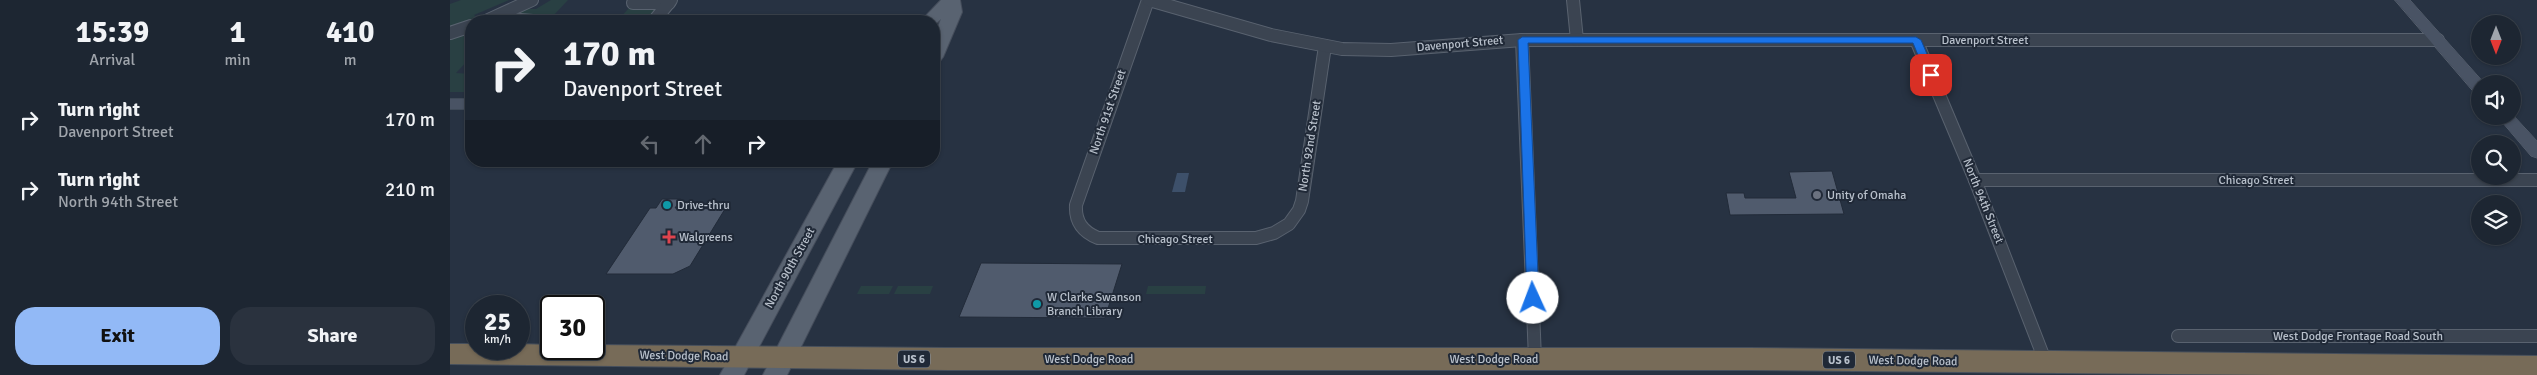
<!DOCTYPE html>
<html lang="en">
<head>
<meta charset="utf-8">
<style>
  :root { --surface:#1d2632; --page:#2a323e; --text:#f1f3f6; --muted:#a0a5ac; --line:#3b434d; --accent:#92b9f6 }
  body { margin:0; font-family:Signika,sans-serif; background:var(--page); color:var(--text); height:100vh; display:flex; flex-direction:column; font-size:19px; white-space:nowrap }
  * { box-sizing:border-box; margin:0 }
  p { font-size:16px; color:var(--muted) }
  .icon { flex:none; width:28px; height:28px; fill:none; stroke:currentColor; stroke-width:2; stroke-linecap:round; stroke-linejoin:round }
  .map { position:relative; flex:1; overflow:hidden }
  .sheet { display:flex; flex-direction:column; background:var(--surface); width:450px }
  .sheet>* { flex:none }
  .hud { position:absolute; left:15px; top:15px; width:475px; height:152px; border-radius:20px; box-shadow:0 1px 4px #0004,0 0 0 1px var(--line); background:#1d2632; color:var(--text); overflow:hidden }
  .needle { width:32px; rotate:180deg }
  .fabs { position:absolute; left:2021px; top:15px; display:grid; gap:10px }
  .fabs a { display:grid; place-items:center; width:50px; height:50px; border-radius:50%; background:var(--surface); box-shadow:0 1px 4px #0004,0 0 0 1px var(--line); font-size:25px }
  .speed { position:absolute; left:15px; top:295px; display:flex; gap:10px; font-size:25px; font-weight:700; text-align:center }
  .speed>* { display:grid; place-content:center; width:65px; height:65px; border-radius:50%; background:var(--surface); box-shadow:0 1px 4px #0004,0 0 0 1px var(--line); line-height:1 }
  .speed small { font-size:12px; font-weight:400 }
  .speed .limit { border:2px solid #111; border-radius:8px; background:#fff; color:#111 }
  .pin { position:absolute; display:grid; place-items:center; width:42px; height:42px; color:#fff; margin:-21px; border-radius:10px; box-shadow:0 2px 8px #0006 }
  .me { position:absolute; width:55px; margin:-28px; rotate:358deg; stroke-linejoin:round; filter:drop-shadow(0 0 4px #0008) }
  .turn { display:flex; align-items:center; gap:18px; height:105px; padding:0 15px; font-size:22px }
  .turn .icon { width:65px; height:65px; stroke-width:2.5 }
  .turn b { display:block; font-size:35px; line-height:42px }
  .lanes { display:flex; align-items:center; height:48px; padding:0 15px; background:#0003; justify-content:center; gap:25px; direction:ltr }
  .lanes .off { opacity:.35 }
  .eta { display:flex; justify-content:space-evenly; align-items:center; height:85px; text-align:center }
  .eta b { font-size:30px; font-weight:800; line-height:35px }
  .cta { display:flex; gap:10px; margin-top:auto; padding:10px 15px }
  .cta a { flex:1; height:58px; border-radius:20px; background:var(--accent); color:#111; font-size:20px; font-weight:800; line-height:58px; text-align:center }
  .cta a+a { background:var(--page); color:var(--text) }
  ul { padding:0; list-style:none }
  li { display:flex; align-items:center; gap:15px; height:70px; padding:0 15px }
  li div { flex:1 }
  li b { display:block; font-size:19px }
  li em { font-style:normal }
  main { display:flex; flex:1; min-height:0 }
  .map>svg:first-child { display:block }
  .green { fill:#294043 }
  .water { fill:#3d506a }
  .building { fill:#505b6d; stroke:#222b39 }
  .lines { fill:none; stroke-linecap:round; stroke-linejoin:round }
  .street-casing { stroke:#59626f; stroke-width:14 }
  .secondary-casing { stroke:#59626f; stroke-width:1 }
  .primary-casing { stroke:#454d5b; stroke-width:2 }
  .highway-casing { stroke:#464f5c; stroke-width:2 }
  .street { stroke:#3b4451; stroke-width:12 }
  .secondary { fill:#495364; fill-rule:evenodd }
  .primary { fill:#596371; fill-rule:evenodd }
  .highway { fill:#776b58; fill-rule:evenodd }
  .route { fill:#1a73e8; stroke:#114b97 }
  .worship-dot { fill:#6b7280; stroke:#202937; stroke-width:2 }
  .culture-dot { fill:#0f9aa8; stroke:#202937; stroke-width:2 }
  .health-dot { fill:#e0444e; stroke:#202937; stroke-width:2 }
  .labels { text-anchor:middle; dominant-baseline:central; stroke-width:4; stroke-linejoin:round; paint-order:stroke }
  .shield { fill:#202937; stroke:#8a939f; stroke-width:1 }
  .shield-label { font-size:11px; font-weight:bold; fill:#b8c0cb }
  .street-label { font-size:12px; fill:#b8c0cb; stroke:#202937 }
  .poi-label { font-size:12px; fill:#b8c0cb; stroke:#202937; text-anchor:start }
</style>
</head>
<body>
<main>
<section class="sheet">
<div class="eta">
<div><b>15:39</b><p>Arrival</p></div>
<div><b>1</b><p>min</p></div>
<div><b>410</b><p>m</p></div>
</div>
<ul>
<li><svg class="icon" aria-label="right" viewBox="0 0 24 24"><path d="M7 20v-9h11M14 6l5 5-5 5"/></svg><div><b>Turn right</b><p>Davenport Street</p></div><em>170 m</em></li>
<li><svg class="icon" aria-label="right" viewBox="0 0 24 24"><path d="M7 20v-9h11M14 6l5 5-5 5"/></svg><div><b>Turn right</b><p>North 94th Street</p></div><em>210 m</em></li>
</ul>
<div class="cta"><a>Exit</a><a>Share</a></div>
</section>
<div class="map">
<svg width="2087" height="375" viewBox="0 0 2087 375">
  <rect width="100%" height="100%" fill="#273242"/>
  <g class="green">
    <path d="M11 0H59L24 15 30 20 0 30V4Z"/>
    <path d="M101 0H118L102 17 70 15 71 11 76 9H86Z"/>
    <path d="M180 7 206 9 196 21H167Z"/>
    <path d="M21 31V57L6 73 21 74V92H0V37Z"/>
    <path d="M411 286H443L439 294H407Z"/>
    <path d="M448 286H483L480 294H444Z"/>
    <path d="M698 286H756L755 294H696Z"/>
  </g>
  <path class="water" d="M727 173H739L735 192H722Z"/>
  <g class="building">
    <path d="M1382 171 1394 214 1280 215 1276 193H1294L1295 198H1346L1339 172Z"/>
    <path d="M212 199H231L225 208 275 209 240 266 223 274H156L200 208H206Z"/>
    <path d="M531 263 672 264 655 318 509 317Z"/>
  </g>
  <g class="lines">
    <defs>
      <g id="street">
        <path d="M698 0 626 205C625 222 633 232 648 238H806L824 233 839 224 849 210 852 201 875 46"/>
        <path d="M699 0 821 35 892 49 941 50 1072 40H1988"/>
        <path d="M1123 0 1127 40"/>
        <path d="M183 3H219"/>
        <path d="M46 18 83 21"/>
        <path d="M36 21 82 0"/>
        <path d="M204 21 221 0"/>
        <path d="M0 33 21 26"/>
        <path d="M1072 40 1085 359"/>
        <path d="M1466 40 1525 180 1596 363"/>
        <path d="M1525 180H2087"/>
        <path d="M1728 336H2087"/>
      </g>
      <g id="secondary">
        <path d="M1945 0H1960L2035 84H2030V93L2024 92Z"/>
        <rect x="0" y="99" width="21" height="10"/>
        <path d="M2062 114 2087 141V158L2081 156 2047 116H2062Z"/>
      </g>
      <g id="primary">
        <path d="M491 0H510L512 12 493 57 490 61 484 63V37L491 19 484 25V21H471Z"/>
        <path d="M388 161H408L294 375H270Z"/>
        <path d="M423 161H443L337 375H313Z"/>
      </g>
      <path id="highway" d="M0 344H26V349H69V344L101 345V349H144V345L497 348H1299L2087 356V375H1828L1299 370H497L0 364Z"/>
    </defs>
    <use href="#street" class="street-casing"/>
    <use href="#secondary" class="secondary-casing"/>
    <use href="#primary" class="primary-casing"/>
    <use href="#highway" class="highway-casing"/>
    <use href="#street" class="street"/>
    <use href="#secondary" class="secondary"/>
    <use href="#primary" class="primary"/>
    <use href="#highway" class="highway"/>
  </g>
  <path class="route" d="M1072 37H1466L1471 40 1486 75 1485 77H1477L1463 43H1078L1089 298 1083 303 1077 298 1068 40Z"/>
  <circle class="worship-dot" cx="1367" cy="195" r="5"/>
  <g class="culture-dot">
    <circle cx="217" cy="205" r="5"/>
    <circle cx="587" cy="304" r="5"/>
  </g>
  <path class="health-dot" d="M216.5 229.5h5v5h5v5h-5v5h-5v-5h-5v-5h5z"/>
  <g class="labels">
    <g class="shield">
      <rect x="448" y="350.5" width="32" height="17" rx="4"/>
      <rect x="1373" y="351.5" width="32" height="17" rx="4"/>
    </g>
    <g class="shield-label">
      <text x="464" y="359">US 6</text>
      <text x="1389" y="360">US 6</text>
    </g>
    <g class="street-label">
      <text x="1535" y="40">Davenport Street</text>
      <text transform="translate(1010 44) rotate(-5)">Davenport Street</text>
      <text transform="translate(658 112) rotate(-71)">North 91st Street</text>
      <text transform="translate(860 146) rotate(-81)">North 92nd Street</text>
      <text x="1806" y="180">Chicago Street</text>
      <text transform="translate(1533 201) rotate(68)">North 94th Street</text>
      <text x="725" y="239">Chicago Street</text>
      <text transform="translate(340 268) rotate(-61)">North 90th Street</text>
      <text x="1908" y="336">West Dodge Frontage Road South</text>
      <text transform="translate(234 356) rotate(1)">West Dodge Road</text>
      <text x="639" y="359">West Dodge Road</text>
      <text x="1044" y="359">West Dodge Road</text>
      <text transform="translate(1463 361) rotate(1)">West Dodge Road</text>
    </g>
    <g class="poi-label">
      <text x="1377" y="195">Unity of Omaha</text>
      <text x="227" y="205">Drive-thru</text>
      <text x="229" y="237">Walgreens</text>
      <text x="597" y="297">W Clarke Swanson<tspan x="597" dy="14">Branch Library</tspan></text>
    </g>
  </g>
</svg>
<div class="fabs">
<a><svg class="needle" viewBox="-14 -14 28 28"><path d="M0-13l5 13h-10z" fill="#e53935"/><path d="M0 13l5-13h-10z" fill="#a0a5ac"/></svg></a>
<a><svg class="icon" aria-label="sound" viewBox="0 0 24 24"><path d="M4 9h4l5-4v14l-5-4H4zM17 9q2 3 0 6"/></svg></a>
<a><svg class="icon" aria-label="search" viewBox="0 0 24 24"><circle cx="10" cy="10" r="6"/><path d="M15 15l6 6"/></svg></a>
<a><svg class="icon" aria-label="layers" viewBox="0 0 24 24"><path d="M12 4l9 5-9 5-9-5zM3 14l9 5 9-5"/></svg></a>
</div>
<div class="speed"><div>25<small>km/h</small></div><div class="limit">30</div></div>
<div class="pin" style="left:1481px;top:75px;background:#d93025"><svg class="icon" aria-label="arrive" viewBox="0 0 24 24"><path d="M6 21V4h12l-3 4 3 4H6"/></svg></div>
<svg class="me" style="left:1083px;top:298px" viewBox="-20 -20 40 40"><circle r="19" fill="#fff"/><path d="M0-13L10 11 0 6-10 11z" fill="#1a73e8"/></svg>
<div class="hud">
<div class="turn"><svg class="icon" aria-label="right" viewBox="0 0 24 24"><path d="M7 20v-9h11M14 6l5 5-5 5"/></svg><div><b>170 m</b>Davenport Street</div></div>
<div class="lanes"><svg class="icon off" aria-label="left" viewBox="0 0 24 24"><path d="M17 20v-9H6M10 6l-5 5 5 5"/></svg><svg class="icon off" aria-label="ahead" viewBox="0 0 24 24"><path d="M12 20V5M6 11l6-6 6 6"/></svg><svg class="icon" aria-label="right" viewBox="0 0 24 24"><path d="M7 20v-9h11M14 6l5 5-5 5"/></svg></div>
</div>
</div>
</main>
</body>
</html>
